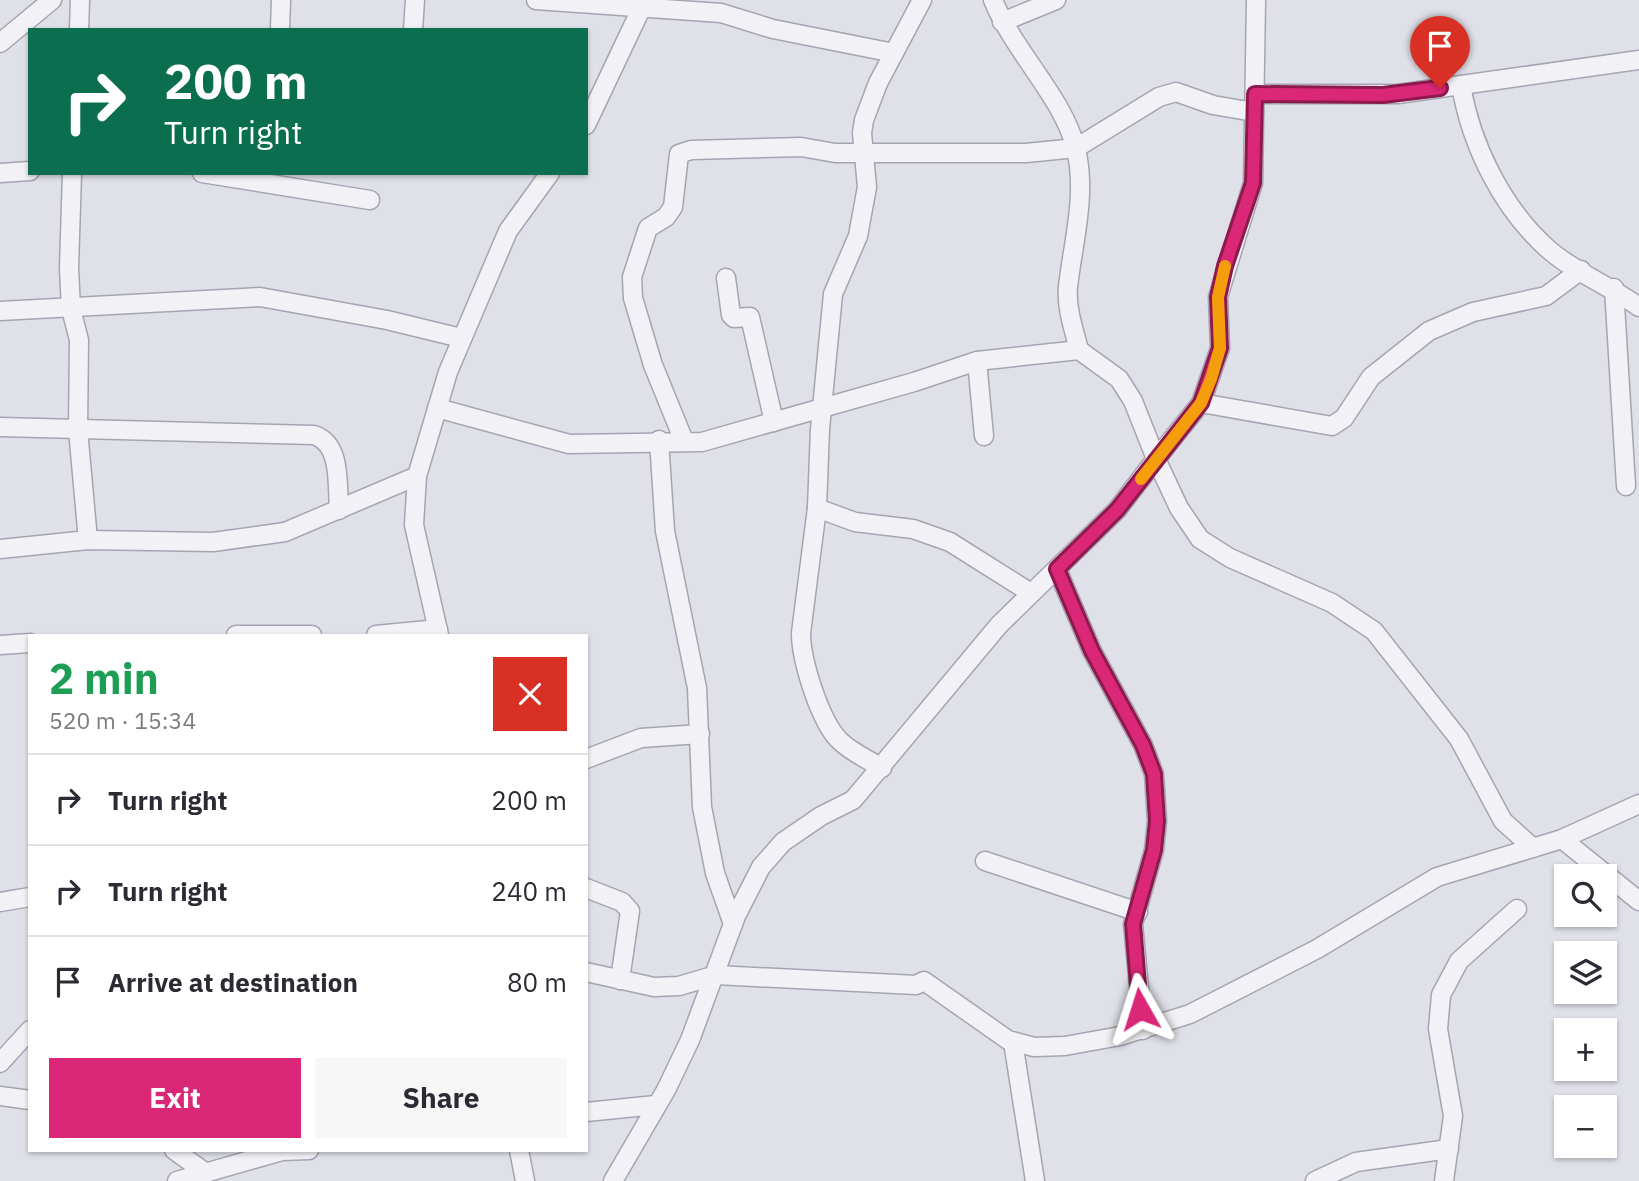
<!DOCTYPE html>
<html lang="en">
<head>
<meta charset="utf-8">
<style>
  :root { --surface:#fff; --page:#f7f7f7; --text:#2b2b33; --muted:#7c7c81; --line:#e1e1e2; --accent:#db2777 }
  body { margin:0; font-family:"IBM Plex Sans",sans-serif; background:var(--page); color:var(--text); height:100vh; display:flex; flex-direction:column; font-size:26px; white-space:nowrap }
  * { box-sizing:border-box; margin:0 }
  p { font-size:23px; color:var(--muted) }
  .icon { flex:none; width:38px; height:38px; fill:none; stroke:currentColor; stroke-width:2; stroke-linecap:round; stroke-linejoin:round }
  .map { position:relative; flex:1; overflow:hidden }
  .panel { position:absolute; left:28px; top:634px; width:560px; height:518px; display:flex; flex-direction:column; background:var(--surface); border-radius:0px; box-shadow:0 2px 5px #0004 }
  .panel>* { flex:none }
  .banner { position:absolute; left:28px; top:28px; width:560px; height:147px; border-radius:0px; box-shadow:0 2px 5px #0004; background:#0b6e4f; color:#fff; overflow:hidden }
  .buttons { position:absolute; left:1554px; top:864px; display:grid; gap:14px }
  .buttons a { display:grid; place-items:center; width:63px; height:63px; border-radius:0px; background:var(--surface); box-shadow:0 2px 5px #0004; font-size:35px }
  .pin { position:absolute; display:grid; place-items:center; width:60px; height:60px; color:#fff; margin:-72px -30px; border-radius:50% 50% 50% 0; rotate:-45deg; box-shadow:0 0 7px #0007 }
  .pin .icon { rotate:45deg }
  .me { position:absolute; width:77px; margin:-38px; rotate:354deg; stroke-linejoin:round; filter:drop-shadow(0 0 5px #0008) }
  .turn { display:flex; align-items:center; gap:24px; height:147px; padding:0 21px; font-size:32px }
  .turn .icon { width:91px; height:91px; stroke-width:2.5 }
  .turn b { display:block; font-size:49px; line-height:60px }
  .round { display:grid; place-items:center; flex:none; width:74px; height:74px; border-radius:0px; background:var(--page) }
  .overview { display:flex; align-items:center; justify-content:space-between; height:119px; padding:0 21px }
  h1 { font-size:42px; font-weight:700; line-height:52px; color:#1e9e55 }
  .button { display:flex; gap:14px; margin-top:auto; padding:14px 21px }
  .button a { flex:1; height:80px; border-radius:0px; background:var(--accent); color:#fff; font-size:28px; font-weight:700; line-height:80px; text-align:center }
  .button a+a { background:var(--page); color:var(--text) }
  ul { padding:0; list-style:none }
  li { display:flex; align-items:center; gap:21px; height:91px; padding:0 21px; border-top:2px solid var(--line) }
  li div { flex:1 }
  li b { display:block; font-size:26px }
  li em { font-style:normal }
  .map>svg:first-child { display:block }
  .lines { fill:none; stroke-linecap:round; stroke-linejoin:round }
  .street-casing { stroke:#a5a5b2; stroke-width:21 }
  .street { stroke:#f2f2f6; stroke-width:18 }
  .route-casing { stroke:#8e194d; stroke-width:18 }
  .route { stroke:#db2777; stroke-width:12 }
  .slow { stroke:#f59e0b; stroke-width:12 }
</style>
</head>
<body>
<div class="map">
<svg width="1639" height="1181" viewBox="0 0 1639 1181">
  <rect width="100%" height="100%" fill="#dfe0e8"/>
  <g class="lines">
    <defs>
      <g id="street">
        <path d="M536 0 721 13 773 29 894 53"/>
        <path d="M993 0C1014 52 1063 97 1076 149 1087 195 1073 242 1068 287 1066 308 1074 330 1079 350"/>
        <path d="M1256 0 1253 183 1218 297 1220 348 1201 403 1156 459 1179 508 1200 539 1230 558 1332 603 1374 631 1459 739 1503 821 1533 848"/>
        <path d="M1002 22 1056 0"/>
        <path d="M79 30 80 0"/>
        <path d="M280 30 281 0"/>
        <path d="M413 30 415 0"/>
        <path d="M0 43 52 0"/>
        <path d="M1461 85C1471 145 1502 208 1548 249 1574 272 1610 286 1639 307"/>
        <path d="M1256 94H1398L1639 60"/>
        <path d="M586 125 641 9"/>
        <path d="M0 173 30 171"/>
        <path d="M72 173 69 268 71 309 79 340 78 430 88 540"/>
        <path d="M202 173 370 200"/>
        <path d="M726 278 731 315 734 318 750 317 774 422"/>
        <path d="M1614 288 1626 486"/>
        <path d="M0 311 260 297 387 320 461 338"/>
        <path d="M977 361 984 436"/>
        <path d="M1201 403 1332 426 1344 418 1371 377 1429 331 1473 312 1546 296 1581 270"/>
        <path d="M437 408 569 444 702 442 914 382 977 361 1079 350 1119 379 1133 401 1156 459 1117 510 999 625 853 800 821 816 783 842 761 867 736 916 690 1040 666 1090 613 1181"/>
        <path d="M0 427 314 435C342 444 337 485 339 510"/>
        <path d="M659 440 665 531 697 688 702 807 715 873 733 924"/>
        <path d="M684 441 653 365 633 298 632 277 648 228 666 217 673 207 679 154 691 150 801 147 835 153H1026L1076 148 1159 97 1176 92 1213 105 1254 112"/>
        <path d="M817 508 855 522 913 529 950 542 1031 593"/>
        <path d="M0 549 88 540 213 542 285 532 417 476"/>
        <path d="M1057 569 1092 651 1143 745 1154 774 1157 821 1154 850 1133 924 1143 1030"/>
        <path d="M236 635H312"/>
        <path d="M376 635 438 629"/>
        <path d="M439 635 414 525 417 476 448 372 508 231 550 173"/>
        <path d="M0 645 30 643"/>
        <path d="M586 759 641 738 700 734"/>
        <path d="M882 768C869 760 851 752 840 741 820 722 801 660 801 633L817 508 820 429 833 294 858 236 867 187 862 133 864 120 878 83 922 0"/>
        <path d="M1562 839 1639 901"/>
        <path d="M985 861 1138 912"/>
        <path d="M586 888 622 902 630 911 620 980"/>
        <path d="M0 902 30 897"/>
        <path d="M586 972 654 987 679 986 716 975 916 985 924 981 1008 1040 1034 1047 1065 1046 1120 1036 1190 1014 1317 949 1437 877 1562 839 1639 804"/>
        <path d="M1013 1042 1035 1181"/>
        <path d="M0 1063 30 1030"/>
        <path d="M0 1096 30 1100"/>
        <path d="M586 1112 656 1105"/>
        <path d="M174 1150 206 1173"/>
        <path d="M519 1150 525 1181"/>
        <path d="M177 1181 282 1151 309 1150"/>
        <path d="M1315 1181 1356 1162 1449 1149"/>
        <path d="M1444 1181 1453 1116 1438 1029 1441 995 1459 961 1517 909"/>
      </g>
    </defs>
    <use href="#street" class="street-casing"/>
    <use href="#street" class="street"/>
  </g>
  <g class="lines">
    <defs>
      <path id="route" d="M1140 1009 1133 924 1154 850 1157 821 1154 774 1143 745 1092 651 1057 569 1117 510 1201 403 1220 348 1218 297 1225 266 1253 183 1255 94 1383 95 1440 88"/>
    </defs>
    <use href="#route" class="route-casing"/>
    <use href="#route" class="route"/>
    <path class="slow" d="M1141 479 1201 403 1211 379 1220 348 1218 297 1225 266"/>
  </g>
</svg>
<div class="buttons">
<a><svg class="icon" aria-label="search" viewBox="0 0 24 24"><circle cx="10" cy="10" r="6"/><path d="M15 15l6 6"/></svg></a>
<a><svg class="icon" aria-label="layers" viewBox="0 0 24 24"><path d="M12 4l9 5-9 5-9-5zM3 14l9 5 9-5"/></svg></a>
<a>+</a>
<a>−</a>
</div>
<div class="pin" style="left:1440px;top:88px;background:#d93025"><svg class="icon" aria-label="arrive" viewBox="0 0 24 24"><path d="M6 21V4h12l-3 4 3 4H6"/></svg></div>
<svg class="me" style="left:1140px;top:1009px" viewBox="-20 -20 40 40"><path d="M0-17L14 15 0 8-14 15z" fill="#db2777" stroke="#fff" stroke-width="4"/></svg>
<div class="banner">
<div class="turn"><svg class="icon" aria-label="right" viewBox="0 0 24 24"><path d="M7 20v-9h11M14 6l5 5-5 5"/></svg><div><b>200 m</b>Turn right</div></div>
</div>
<section class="panel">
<div class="overview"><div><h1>2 min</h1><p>520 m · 15:34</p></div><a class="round" style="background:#d93025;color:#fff"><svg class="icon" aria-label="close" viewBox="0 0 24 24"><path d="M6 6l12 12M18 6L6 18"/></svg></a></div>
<ul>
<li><svg class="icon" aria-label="right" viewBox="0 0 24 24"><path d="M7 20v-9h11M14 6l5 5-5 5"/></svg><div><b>Turn right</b></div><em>200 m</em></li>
<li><svg class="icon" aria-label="right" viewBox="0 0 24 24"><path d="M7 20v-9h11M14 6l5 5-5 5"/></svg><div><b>Turn right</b></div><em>240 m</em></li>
<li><svg class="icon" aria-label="arrive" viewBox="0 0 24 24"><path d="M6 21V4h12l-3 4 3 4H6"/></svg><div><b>Arrive at destination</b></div><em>80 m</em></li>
</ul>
<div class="button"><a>Exit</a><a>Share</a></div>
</section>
</div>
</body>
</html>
